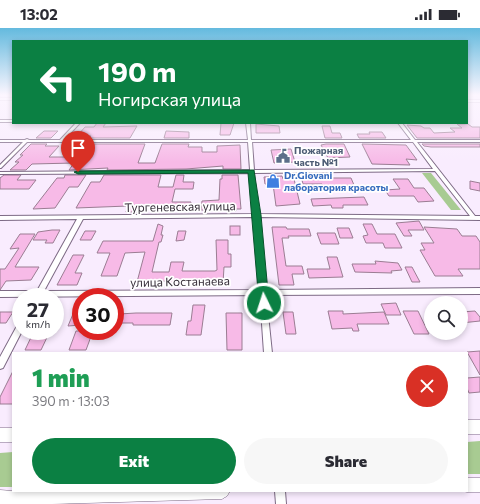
<!DOCTYPE html>
<html lang="en">
<head>
<meta charset="utf-8">
<style>
  :root { --surface:#fff; --page:#f7f7f7; --text:#2b2b33; --muted:#7c7c81; --accent:#0b8043 }
  body { margin:0; font-family:Commissioner,sans-serif; background:var(--page); color:var(--text); height:100vh; display:flex; flex-direction:column; font-size:15px; white-space:nowrap }
  * { box-sizing:border-box; margin:0 }
  p { font-size:13px; color:var(--muted) }
  .icon { flex:none; width:22px; height:22px; fill:none; stroke:currentColor; stroke-width:2; stroke-linecap:round; stroke-linejoin:round }
  .map { position:relative; flex:1; overflow:hidden }
  .details { position:absolute; left:12px; top:324px; width:456px; height:140px; display:flex; flex-direction:column; background:var(--surface); border-radius:0px; box-shadow:0 2px 6px #0003 }
  .details>* { flex:none }
  .banner { position:absolute; left:12px; top:12px; width:456px; height:84px; border-radius:0px; box-shadow:0 2px 6px #0003; background:#0b8043; color:#fff; overflow:hidden }
  .buttons { position:absolute; left:424px; top:268px; display:grid; gap:8px }
  .buttons a { display:grid; place-items:center; width:44px; height:44px; border-radius:50%; background:var(--surface); box-shadow:0 2px 6px #0003; font-size:20px }
  .speed { position:absolute; left:12px; top:260px; display:flex; gap:8px; font-size:20px; font-weight:700; text-align:center }
  .speed>* { display:grid; place-content:center; width:52px; height:52px; border-radius:50%; background:var(--surface); box-shadow:0 2px 6px #0003; line-height:1 }
  .speed small { font-size:10px; font-weight:400 }
  .speed .limit { border:6px solid #d22; background:#fff; color:#111 }
  .pin { position:absolute; display:grid; place-items:center; width:34px; height:34px; color:#fff; margin:-41px -17px; border-radius:50% 50% 50% 0; rotate:-45deg; box-shadow:0 0 4px #0007 }
  .pin .icon { rotate:45deg }
  .me { position:absolute; width:44px; margin:-22px; rotate:356deg; stroke-linejoin:round; filter:drop-shadow(0 0 3px #0008) }
  .turn { display:flex; align-items:center; gap:14px; height:84px; padding:0 20px; font-size:18px }
  .turn .icon { width:52px; height:52px; stroke-width:2.5 }
  .turn b { display:block; font-size:28px; line-height:34px }
  .round { display:grid; place-items:center; flex:none; width:42px; height:42px; border-radius:21px; background:var(--page) }
  .headline { display:flex; align-items:center; justify-content:space-between; height:68px; padding:0 20px }
  h1 { font-size:24px; font-weight:800; line-height:30px; color:#1e9e55 }
  .cta { display:flex; gap:8px; margin-top:auto; padding:8px 20px }
  .cta a { flex:1; height:46px; border-radius:24px; background:var(--accent); color:#fff; font-size:16px; font-weight:800; line-height:46px; text-align:center }
  .cta a+a { background:var(--page); color:var(--text) }
  .status { display:flex; justify-content:space-between; align-items:center; height:28px; padding:0 20px; background:var(--surface); direction:ltr }
  .status svg { height:11px; fill:currentColor }
  .map>svg:first-child { display:block }
  .green { fill:#a8cb92 }
  .building { fill:#f7bae7; stroke:#9b7d93 }
  .lines { fill:none; stroke-linecap:round; stroke-linejoin:round }
  .street-casing { stroke:#7d6a85; stroke-width:2 }
  .secondary-casing { stroke:#7d6a85; stroke-width:1 }
  .street { fill:#fff; fill-rule:evenodd }
  .secondary { fill:#fff; fill-rule:evenodd }
  .route { fill:#0b8043; stroke:#07532c }
  .labels { text-anchor:middle; dominant-baseline:central; stroke-width:3.5; stroke-linejoin:round; paint-order:stroke }
  .far-service-label { font-size:10px; font-weight:bold; fill:#4e5e75; stroke:#fff; text-anchor:start }
  .far-shop-label { font-size:10px; font-weight:bold; fill:#366cbe; stroke:#fff; text-anchor:start }
  .street-label { font-size:12px; fill:#342c37; stroke:#fff }
</style>
</head>
<body>
<div class="status"><b>13:02</b><svg viewBox="0 0 49 12"><path d="M0 12V9h3v3zM5 12V6h3v6zM10 12V3h3v9zM15 12V0h3v12zM26 1h20v11H26zM47 4h2v5h-2z"/></svg></div>
<div class="map">
<svg width="480" height="476" viewBox="0 0 480 476">
  <rect width="100%" height="100%" fill="#f9ecfe"/>
  <g class="green">
    <path d="M422 145H431L461 182H451Z"/>
    <path d="M480 413V446H467V414Z"/>
    <path d="M13 424V459H0V425Z"/>
  </g>
  <g class="building">
    <path d="M97 95H106L103 99 137 98 130 110H89L91 108H77L85 99H94Z"/>
    <path d="M221 95H234L230 107H220Z"/>
    <path d="M256 96 279 98 280 105H256Z"/>
    <path d="M457 96H468L472 99H480V110H417L407 97 421 98 424 100H430L434 105 455 104 450 100H462Z"/>
    <path d="M322 98H330L332 105H340L342 110H325Z"/>
    <path d="M44 103H58L51 110H36Z"/>
    <path d="M166 103 189 104V110H164Z"/>
    <path d="M369 104H382L386 110H359L357 106H370Z"/>
    <path d="M31 116H47L45 118H59L49 129H74L86 116H145L138 135H155L162 116H189L188 119H202V124H217V118L240 117 241 141H223V138L186 141 107 142 108 140 69 142 74 135 32 136 26 142H10L19 134H15L23 127H20Z"/>
    <path d="M326 116H344L350 129 328 130 321 117Z"/>
    <path d="M362 116 406 117 417 132 406 131 410 137 372 136Z"/>
    <path d="M422 116H480V119H431L424 118Z"/>
    <path d="M291 121 295 134 274 135 271 122Z"/>
    <path d="M4 147H21L17 152H36L29 161H0V150Z"/>
    <path d="M65 147H86L78 159H69L55 180 33 181 57 150H64Z"/>
    <path d="M104 147H161L158 159H173L176 147H184L183 154H194L193 161H175L172 174H191L190 181 157 182 158 179H138L137 184H126L128 178 76 180 91 154H100Z"/>
    <path d="M222 147H238L241 181H236V183L201 182 202 173 219 172 220 151H222Z"/>
    <path d="M282 148 283 151H294L300 176 276 178 273 156H265L264 149Z"/>
    <path d="M301 148H328L329 150H351L354 157 323 159 322 156H303Z"/>
    <path d="M393 151H408L414 160H424L434 173 418 174 414 168H389L385 162 400 161Z"/>
    <path d="M470 153 480 155V163L470 161Z"/>
    <path d="M364 169 368 177H343V180H332L331 177 313 178 311 171Z"/>
    <path d="M419 193 424 202H408L412 208H404L396 195Z"/>
    <path d="M158 196 163 198 161 207H163L161 214H159L152 244H169L171 234H184L182 243H215L217 242 216 212H228V226H231V239H224L223 255H214V252H181L180 257H166L167 253 137 254 145 224 125 225 117 248H101L110 225H97L103 213H153Z"/>
    <path d="M363 196H372L377 206H395L402 220H385L383 215H366L363 208 368 207Z"/>
    <rect x="230" y="198" width="10" height="9"/>
    <path d="M272 199H286L287 201H309L311 208H288L289 210H282L286 238H302L304 246H292L294 257H279Z"/>
    <path d="M424 199 457 201 462 208H476L480 214V241H458L463 248H435L420 222H425L421 215H434Z"/>
    <path d="M337 200H349L353 210H340Z"/>
    <path d="M52 202H60L53 215H45L47 212H33L38 204Z"/>
    <path d="M85 203H96L91 212H80Z"/>
    <path d="M178 203H186L184 212 176 213Z"/>
    <path d="M317 205H335L339 216H321Z"/>
    <path d="M20 206H35L15 239H39L31 252 6 253 0 262V241H5L19 220 10 221Z"/>
    <path d="M73 227H84L75 245H82L77 257H57Z"/>
    <path d="M327 229H337L343 249 309 250 307 241H330Z"/>
    <path d="M375 233 398 235 402 242 391 243 392 245 355 244 352 236H376Z"/>
    <path d="M405 239H412L420 254H412Z"/>
    <path d="M396 275 401 287H386L381 276Z"/>
    <path d="M193 277H205L201 307H186L188 293H191Z"/>
    <path d="M328 283H343V286L384 284 389 296H357L359 303H353L352 300 332 301Z"/>
    <path d="M403 283H418L429 306H414Z"/>
    <path d="M475 283 480 289V293L461 295V284Z"/>
    <path d="M0 284H13L6 295H0Z"/>
    <path d="M283 284H293L296 306H286Z"/>
    <path d="M136 285H172L170 297H133V295H116L119 286Z"/>
    <path d="M226 285H242V322H227Z"/>
    <path d="M73 286H81V297L68 298Z"/>
    <path d="M34 303H50L41 322H25Z"/>
    <path d="M76 303H93L86 322H69Z"/>
    <path d="M480 323V347L467 324Z"/>
    <path d="M13 343V376H0V369Z"/>
    <path d="M480 349V364L469 365 467 360V350Z"/>
  </g>
  <g class="lines">
    <defs>
      <g id="street">
        <rect x="0" y="92" width="13" height="2"/>
        <path d="M76 95H80L64 112H248L246 95H250L251 112H411L398 95H402L415 112H480V114H417L475 188H480V192L259 189 266 262 480 260V266L266 267 272 325H264L260 267 0 269V263H37L77 191 0 192V188L253 186 250 145 0 146V144L250 142 248 114H27L1 140H0V137L23 114H0V112H25L27 111 29 112H60ZM252 114H413L433 141 254 142ZM435 143 470 188 258 186 254 145ZM254 189 259 262 44 263 83 191Z"/>
        <path d="M21 295V303H22L3 340 0 341V329L18 296Z"/>
        <path d="M275 463H285L286 476H276Z"/>
      </g>
      <g id="secondary">
        <rect x="0" y="70" width="13" height="2"/>
        <rect x="467" y="72" width="13" height="2"/>
        <rect x="467" y="392" width="13" height="14"/>
        <rect x="0" y="400" width="13" height="14"/>
        <path d="M467 450H480V464H467L463 463H467Z"/>
        <path d="M0 462 13 463H230L227 468 222 471 52 476H0Z"/>
      </g>
    </defs>
    <use href="#street" class="street-casing"/>
    <use href="#secondary" class="secondary-casing"/>
    <use href="#street" class="street"/>
    <use href="#secondary" class="secondary"/>
  </g>
  <linearGradient id="sky" x2="0" y2="1"><stop stop-color="#64bade"/><stop offset="0.5" stop-color="#fcf6ff"/><stop offset="1" stop-color="#fcf6ff" stop-opacity="0"/></linearGradient>
  <rect width="480" height="134" fill="url(#sky)"/>
  <path class="route" d="M254 142 261 187 269 275 264 279 259 275 248 145 78 146 74 144 78 143Z"/>
  <defs>
    <symbol id="civic-bare" viewBox="-9 -9 18 18"><path d="M-.6-6.5H3V-4.5H.6V-3L4-1V1h2V6H-6V1h2V-1L-.6-3ZM-1.2 2.5V6h2.4V2.5Z" fill="#5c6f8a" stroke="#fff" stroke-width="2.5" paint-order="stroke"/></symbol>
    <symbol id="shop-bare" viewBox="-9 -9 18 18"><path d="M-5-2.5h2.3a2.7 3.5 0 0 1 5.4 0H5L5.5 6h-11ZM-1.5-2.5h3a1.5 2.3 0 0 0-3 0Z" fill="#3f7fe0" stroke="#fff" stroke-width="2.5" paint-order="stroke"/></symbol>
  </defs>
  <g fill-rule="evenodd">
    <use href="#civic-bare" x="273" y="118" width="20" height="20"/>
    <use href="#shop-bare" x="263" y="143" width="20" height="20"/>
  </g>
  <g class="labels">
    <g class="far-service-label">
      <text x="294" y="122">Пожарная<tspan x="294" dy="12">часть №1</tspan></text>
    </g>
    <g class="far-shop-label">
      <text x="284" y="147">Dr.Giovani<tspan x="284" dy="12">лаборатория красоты</tspan></text>
    </g>
    <g class="street-label">
      <text transform="translate(180 178) rotate(-1)">Тургеневская улица</text>
      <text transform="translate(180 253) rotate(-1)">улица Костанаева</text>
    </g>
  </g>
</svg>
<div class="buttons">
<a><svg class="icon" aria-label="search" viewBox="0 0 24 24"><circle cx="10" cy="10" r="6"/><path d="M15 15l6 6"/></svg></a>
</div>
<div class="speed"><div>27<small>km/h</small></div><div class="limit">30</div></div>
<div class="pin" style="left:78px;top:144px;background:#d93025"><svg class="icon" aria-label="arrive" viewBox="0 0 24 24"><path d="M6 21V4h12l-3 4 3 4H6"/></svg></div>
<svg class="me" style="left:264px;top:275px" viewBox="-20 -20 40 40"><circle r="17" fill="#0b8043" stroke="#fff" stroke-width="3"/><path d="M0-11L8 9 0 5-8 9z" fill="#fff"/></svg>
<div class="banner">
<div class="turn"><svg class="icon" aria-label="left" viewBox="0 0 24 24"><path d="M17 20v-9H6M10 6l-5 5 5 5"/></svg><div><b>190 m</b>Ногирская улица</div></div>
</div>
<section class="details">
<div class="headline"><div><h1>1 min</h1><p>390 m · 13:03</p></div><a class="round" style="background:#d93025;color:#fff"><svg class="icon" aria-label="close" viewBox="0 0 24 24"><path d="M6 6l12 12M18 6L6 18"/></svg></a></div>
<div class="cta"><a>Exit</a><a>Share</a></div>
</section>
</div>
</body>
</html>
